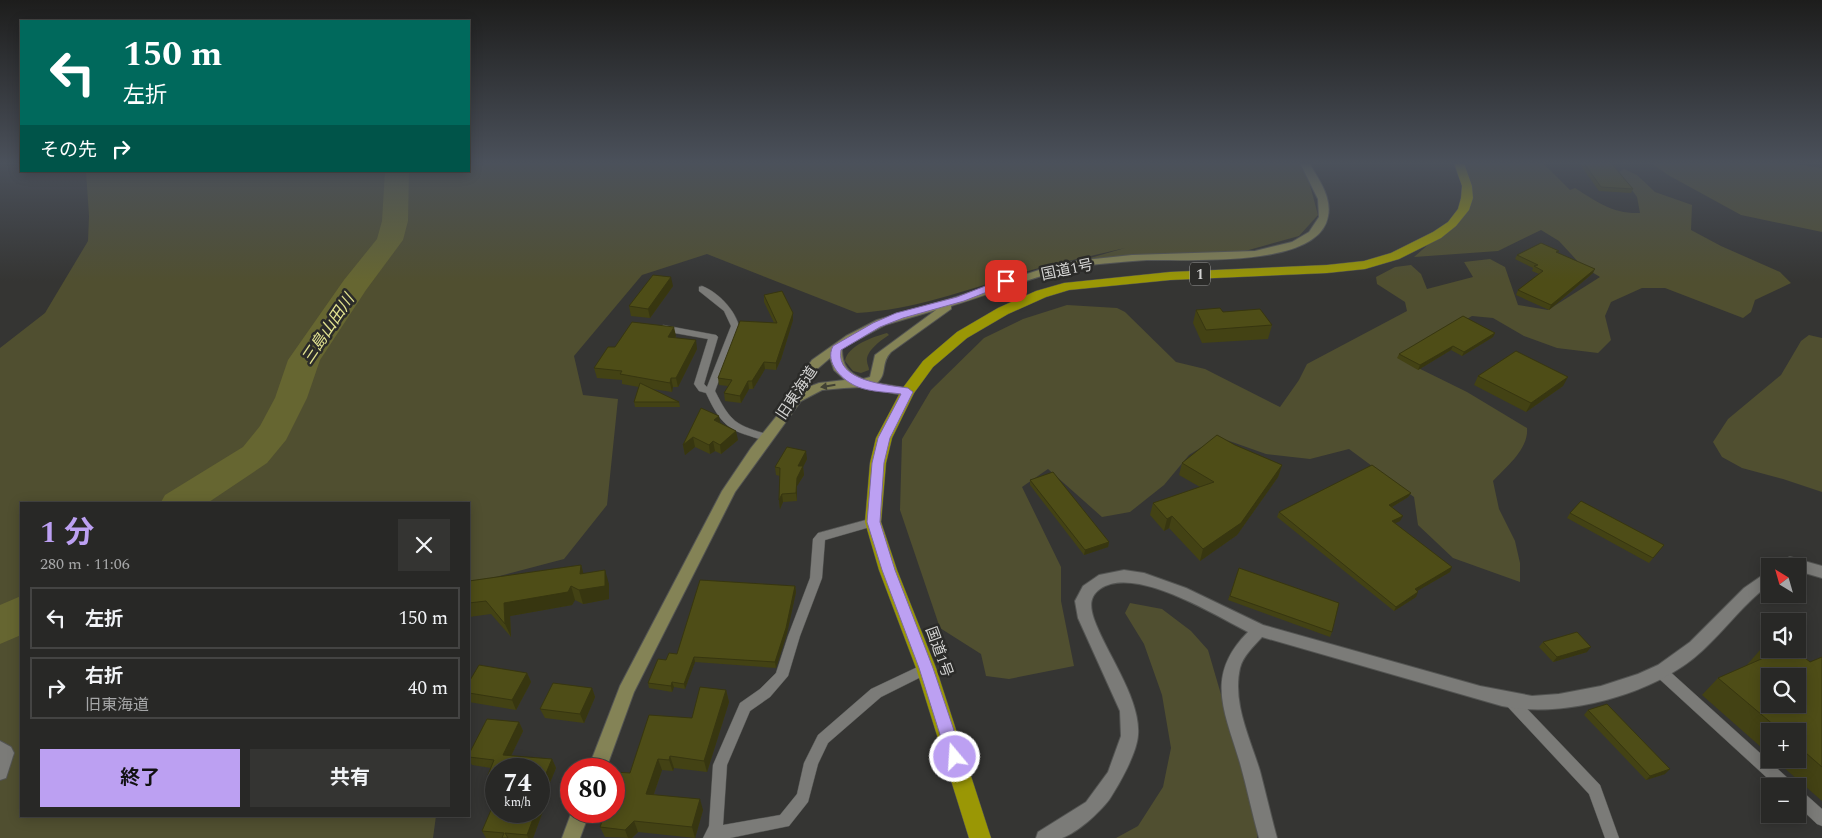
<!DOCTYPE html>
<html lang="ja">
<head>
<meta charset="utf-8">
<style>
  :root { --surface:#282826; --page:#343432; --text:#f1f3f6; --muted:#a5a6a7; --line:#444443; --accent:#bca0f2 }
  body { margin:0; font-family:Spectral,"Noto Sans JP",serif; background:var(--page); color:var(--text); height:100vh; display:flex; flex-direction:column; font-size:19px; white-space:nowrap }
  * { box-sizing:border-box; margin:0 }
  p { font-size:16px; color:var(--muted) }
  .icon { flex:none; width:28px; height:28px; fill:none; stroke:currentColor; stroke-width:2; stroke-linecap:round; stroke-linejoin:round }
  .map { position:relative; flex:1; overflow:hidden }
  .sheet { position:absolute; left:20px; top:502px; width:450px; height:315px; display:flex; flex-direction:column; background:var(--surface); border-radius:0px; box-shadow:0 2px 12px #0003,0 0 0 1px var(--line) }
  .sheet>* { flex:none }
  .top-card { position:absolute; left:20px; top:20px; width:450px; height:152px; border-radius:0px; box-shadow:0 2px 12px #0003,0 0 0 1px var(--line); background:#00695c; color:#fff; overflow:hidden }
  .needle { width:32px; rotate:323deg }
  .controls { position:absolute; left:1761px; top:558px; display:grid; gap:10px }
  .controls a { display:grid; place-items:center; width:45px; height:45px; border-radius:0px; background:var(--surface); box-shadow:0 2px 12px #0003,0 0 0 1px var(--line); font-size:25px }
  .speed { position:absolute; left:485px; top:758px; display:flex; gap:10px; font-size:25px; font-weight:700; text-align:center }
  .speed>* { display:grid; place-content:center; width:65px; height:65px; border-radius:50%; background:var(--surface); box-shadow:0 2px 12px #0003,0 0 0 1px var(--line); line-height:1 }
  .speed small { font-size:12px; font-weight:400 }
  .speed .limit { border:8px solid #d22; background:#fff; color:#111 }
  .pin { position:absolute; display:grid; place-items:center; width:42px; height:42px; color:#fff; margin:-21px; border-radius:10px; box-shadow:0 2px 8px #0006 }
  .me { position:absolute; width:55px; margin:-28px; rotate:342deg; stroke-linejoin:round; filter:drop-shadow(0 0 4px #0008) }
  .turn { display:flex; align-items:center; gap:18px; height:105px; padding:0 20px; font-size:22px }
  .turn .icon { width:65px; height:65px; stroke-width:2.5 }
  .turn b { display:block; font-size:35px; line-height:42px }
  .then { display:flex; align-items:center; height:48px; padding:0 20px; background:#0003; gap:10px; font-size:19px }
  .round { display:grid; place-items:center; flex:none; width:52px; height:52px; border-radius:0px; background:var(--page) }
  .headline { display:flex; align-items:center; justify-content:space-between; height:85px; padding:0 20px }
  h1 { font-size:30px; font-weight:700; line-height:38px; color:var(--accent) }
  .cta { display:flex; gap:10px; margin-top:auto; padding:10px 20px }
  .cta a { flex:1; height:58px; border-radius:0px; background:var(--accent); color:#111; font-size:20px; font-weight:700; line-height:58px; text-align:center }
  .cta a+a { background:var(--page); color:var(--text) }
  ul { padding:0; list-style:none }
  li { display:flex; align-items:center; gap:15px; height:62px; margin:0 10px 8px; padding:0 10px; border:2px solid var(--line); border-radius:0px }
  li div { flex:1 }
  li b { display:block; font-size:19px }
  li em { font-style:normal }
  .map>svg:first-child { display:block }
  .green { fill:#504f30 }
  .lines { fill:none; stroke-linecap:round; stroke-linejoin:round }
  .river { fill:#666631; fill-rule:evenodd }
  .lane-casing { stroke:#535452; stroke-width:1 }
  .street-casing { stroke:#535452; stroke-width:2 }
  .secondary-casing { stroke:#535452; stroke-width:2 }
  .highway-casing { stroke:#535452; stroke-width:1 }
  .lane { fill:#7b7b78; fill-rule:evenodd }
  .street { fill:#7b7b78; fill-rule:evenodd }
  .secondary { fill:#848356; fill-rule:evenodd }
  .highway { fill:#9a9705; fill-rule:evenodd }
  .wall { fill:#434214 }
  .shaded-wall { fill:#373610 }
  .building { fill:#4e4d17; stroke:#373610; fill-rule:evenodd }
  .oneway { fill:#414134 }
  .route { fill:#bca0f2; stroke:#7a689d }
  .labels { text-anchor:middle; dominant-baseline:central; stroke-width:5; stroke-linejoin:round; paint-order:stroke }
  .shield { fill:#2b2b29; stroke:#a1a1a0; stroke-width:1 }
  .shield-label { font-size:14px; font-weight:bold; fill:#d4d4d3 }
  .street-label { font-size:15px; fill:#d4d4d3; stroke:#2b2b29 }
  .water-label { font-size:16px; font-style:italic; fill:#e3e390; stroke:#2b2b29 }
</style>
</head>
<body>
<div class="map">
<svg width="1822" height="838" viewBox="0 0 1822 838">
  <rect width="100%" height="100%" fill="#353533"/>
  <g class="green">
    <path d="M469 163H1304L1318 215 1299 236 1238 253 1076 262 1125 248C1093 256 1060 262 1028 271 972 288 916 310 857 313L707 254 642 275 574 356 583 395 618 399 607 505 564 559 469 584V504H21V816H436L433 838H0V348L45 313 88 241 89 216 86 171H469Z"/>
    <path d="M1465 163H1543L1570 190 1575 188C1597 202 1613 214 1640 213L1637 197 1619 172 1624 169 1637 175 1655 192 1692 205 1691 230 1721 246 1780 272 1791 283 1755 300 1751 312 1743 318 1665 288H1642L1611 302 1605 316 1611 340 1598 353 1557 348 1524 336 1493 318 1472 316 1398 358 1467 392 1527 428C1529 449 1506 467 1493 481L1499 509 1515 541 1520 563V582L1453 558 1418 525 1414 497 1349 449 1310 459 1266 454 1218 437 1189 455 1164 485 1130 512 1102 517 1048 469 1022 487 1061 567V601L1074 666 1009 679 986 676 981 654 940 628 900 510 902 439 931 390 984 338 1023 319 1067 305 1117 308 1125 312 1176 362 1205 369 1280 407 1299 380 1307 364 1407 311 1405 302 1377 284 1376 277 1395 267 1411 265 1421 274 1427 289 1473 277 1464 262 1490 259 1505 267 1518 305 1548 310 1600 277 1582 266 1559 241 1541 230 1498 251 1414 257 1470 208 1473 192Z"/>
    <path d="M1651 163H1788L1822 168V232L1741 215 1668 175Z"/>
    <path d="M887 333 889 335C881 340 866 351 867 361 867 364 869 367 869 370L861 373 853 371 845 361C848 345 873 337 887 333Z"/>
    <path d="M1809 335 1822 338V492L1783 479 1742 468 1722 457 1713 442 1728 419 1781 375 1801 341Z"/>
    <path d="M1130 603 1162 609 1191 631 1208 650 1258 821 1257 838H1116L1138 826 1163 787 1171 748 1162 695 1144 644 1125 613Z"/>
  </g>
  <g class="lines">
    <g class="river">
      <path d="M385 171H409L408 221 403 240 366 290 320 360 307 398 286 440 267 463 206 504H160L165 495 243 447 260 426 275 398 288 360 344 280 377 239 382 221Z"/>
      <path d="M21 596V635L0 644V605Z"/>
    </g>
    <defs>
      <g id="lane">
        <path d="M702 286C718 292 735 310 739 326L715 391C731 423 736 425 770 435L771 437 770 439C763 441 756 438 750 436 724 429 717 416 706 393L699 391 694 384 708 339 663 331 659 328 663 325 716 335 718 337 704 384 707 387 731 326 724 311 699 291V287Z"/>
        <path d="M873 518 877 519 879 522 877 525 825 540 822 578 800 636 788 676 770 697 750 711 727 765 723 825 780 815 797 794 804 763 818 735 871 689 926 663 931 664 932 668 931 672 881 697 828 743 818 764 808 802 789 826 730 838H703L709 826 713 765 740 703 760 689 776 673 788 636 810 578 813 539 818 533Z"/>
        <path d="M1661 667 1666 668 1791 781 1793 786H1776L1656 676 1655 672 1656 668Z"/>
        <path d="M1511 695 1516 697 1600 785 1619 838H1605L1589 794 1506 705 1504 701 1506 697Z"/>
        <path d="M1798 790 1803 792 1822 809V826L1817 824 1798 806Z"/>
      </g>
      <g id="street">
        <path d="M1790 557 1822 566V578L1798 571V566H1778L1780 562Z"/>
        <path d="M1124 570 1144 573 1186 588 1263 625 1480 686 1532 696 1559 694 1601 686 1638 674 1658 665 1690 642 1744 588 1770 570V584C1744 603 1726 629 1702 651 1656 694 1564 719 1502 706L1262 637C1254 646 1243 656 1240 668 1232 703 1250 738 1260 771 1266 794 1271 816 1277 838H1259C1252 813 1247 788 1240 763 1225 712 1204 676 1248 632 1214 615 1135 565 1100 589 1089 597 1090 607 1094 619 1106 653 1141 699 1138 735 1137 753 1119 785 1109 800 1099 813 1078 832 1062 838 1055 838 1043 838 1036 838L1038 832 1086 802 1108 772 1121 736 1120 711 1078 618 1075 601 1083 586 1099 575Z"/>
        <path d="M0 741 11 747 14 753 6 778 0 780Z"/>
      </g>
      <g id="secondary">
        <path d="M1300 163H1309C1318 178 1332 197 1328 216 1320 269 1186 259 1147 260 1128 261 1109 263 1090 265 1041 272 998 292 951 306V309L891 352C880 364 888 373 877 383L911 389 913 392 911 395 907 396 863 387 844 388 822 390 801 401 735 492 634 692 606 769H588L620 686 722 491 751 448 787 403 800 377 812 360 846 336 877 320 950 299 1042 269 1075 261 1132 255 1255 251 1292 242 1309 232 1319 217 1318 199ZM936 310 875 355 870 377 863 379C848 372 842 366 842 349L844 347 885 325ZM830 358 834 370 845 380 819 383 806 388 816 370Z"/>
        <path d="M572 811H590L580 838H562Z"/>
      </g>
      <path id="highway" d="M1454 163H1464L1472 186 1473 198 1469 210 1456 226 1441 238 1399 259 1365 269 1327 273 1170 280 1069 290 1046 297 1008 314 967 338 933 367 914 393 892 438 886 463 881 522 897 570 936 668 991 838H969L916 668 879 570 865 522 870 463 876 438 902 389 923 361 957 332 998 308 1036 291 1064 283 1170 272 1327 265 1364 261 1391 253 1433 232 1448 222 1458 209 1461 198 1462 186Z"/>
    </defs>
    <use href="#lane" class="lane-casing"/>
    <use href="#street" class="street-casing"/>
    <use href="#secondary" class="secondary-casing"/>
    <use href="#highway" class="highway-casing"/>
    <use href="#lane" class="lane"/>
    <use href="#street" class="street"/>
    <use href="#secondary" class="secondary"/>
    <use href="#highway" class="highway"/>
  </g>
  <g class="wall">
    <path d="M1579 163H1611L1633 189 1631 193 1599 191Z"/>
    <path d="M1558 253 1593 273 1549 310 1516 295 1518 290 1539 274 1532 271 1533 268 1515 259 1517 255Z"/>
    <path d="M673 286 650 318 631 316 629 306Z"/>
    <path d="M764 295 793 320 781 359 776 370 765 369 753 389H749L741 403 725 401 724 393 728 386 719 385 718 378 774 323 764 302Z"/>
    <path d="M1196 310 1272 325 1268 339 1202 343 1193 323Z"/>
    <path d="M1495 333 1493 337 1462 356 1451 350 1418 370 1397 358 1399 354Z"/>
    <path d="M676 336 675 338 697 349 678 387H673L672 392 652 389 679 402 680 407H635L634 402 639 387 622 384V380L597 378 594 368 615 347Z"/>
    <path d="M1478 376 1563 386 1526 412 1474 385Z"/>
    <path d="M701 408 720 423 738 440 721 454 715 451 710 454 695 447 685 455 683 445Z"/>
    <path d="M1235 445 1282 465 1278 477 1237 535 1200 561 1169 528 1164 531 1150 515 1153 503 1200 487 1179 475 1182 463Z"/>
    <path d="M807 459 803 467 804 475 797 486V501L783 502 780 509 779 500 780 476 776 475 775 467Z"/>
    <path d="M1030 480 1109 542 1108 547 1084 555 1030 485Z"/>
    <path d="M1411 493 1408 497 1392 507 1400 521 1395 523 1450 572 1417 591 1416 597 1394 611 1277 517 1279 512Z"/>
    <path d="M1570 513 1664 545 1649 563 1567 518Z"/>
    <path d="M581 565 583 573 609 584V599L583 604 575 600 572 605 510 616 511 637 491 614 469 617V581Z"/>
    <path d="M1239 568 1332 632 1330 637 1228 600Z"/>
    <path d="M795 586 796 592 787 633 776 668 695 662 685 689 674 687 672 692 649 688 648 683 666 660 677 654Z"/>
    <path d="M1543 642 1587 652 1553 662 1539 647Z"/>
    <path d="M1760 650 1810 662 1822 657V801L1774 759H1798V731H1770V755L1702 695 1718 678 1746 666Z"/>
    <path d="M527 673 531 682 516 710 469 702V682Z"/>
    <path d="M592 688 595 697 584 723 545 718 540 709Z"/>
    <path d="M726 690 729 702 707 772 674 768 673 771 662 770 654 794 703 810 695 838 638 832 632 838 605 837 600 827 601 824 598 818 630 773Z"/>
    <path d="M1588 710 1665 774 1646 780 1584 715Z"/>
    <path d="M519 722 523 731 511 756 552 759 556 768 548 787 550 792 533 838H486L482 831 496 811H539V769H496V783H492L488 775 491 768 472 765 469 759V754Z"/>
  </g>
  <g class="shaded-wall">
    <path d="M1595 269 1593 273 1549 310 1551 305Z"/>
    <path d="M671 277 673 286 650 318 648 309Z"/>
    <path d="M793 313V320L781 359 776 370V363Z"/>
    <path d="M674 327 676 336 670 346 668 337Z"/>
    <path d="M1495 333 1493 337 1462 356 1464 352Z"/>
    <path d="M696 340 697 349 678 387 676 378Z"/>
    <path d="M1453 346 1451 350 1418 370 1420 365Z"/>
    <path d="M764 362 765 369 753 389 752 381Z"/>
    <path d="M1568 377 1563 386 1526 412 1531 403Z"/>
    <path d="M671 378 673 387 672 392 670 383Z"/>
    <path d="M748 381 749 389 741 403 740 396Z"/>
    <path d="M719 416 721 426 714 420Z"/>
    <path d="M736 431 738 440 721 454 720 445Z"/>
    <path d="M693 437 695 447 685 455 683 445Z"/>
    <path d="M713 441 715 451 710 454 709 445Z"/>
    <path d="M806 451 807 459 803 467 804 475 797 486V501L796 493 797 478 798 466Z"/>
    <path d="M1282 465 1278 477 1237 535 1200 561 1203 549Z"/>
    <path d="M1411 493 1408 497 1387 510 1389 505Z"/>
    <path d="M782 494 783 502 780 509 779 500Z"/>
    <path d="M1172 516 1169 528 1164 531 1167 519Z"/>
    <path d="M1403 516 1400 521 1390 526 1392 521Z"/>
    <path d="M1109 542 1108 547 1084 555 1085 550Z"/>
    <path d="M581 565 585 579 580 574Z"/>
    <path d="M1452 567 1450 572 1412 594 1415 589Z"/>
    <path d="M605 570 609 584V599L583 604 579 590Z"/>
    <path d="M571 586 575 600 572 605 510 616 511 637 505 624 504 603Z"/>
    <path d="M795 586 796 592 787 633 776 668 775 662Z"/>
    <path d="M1418 592 1416 597 1394 611 1396 607Z"/>
    <path d="M1591 647 1587 652 1553 662 1557 657Z"/>
    <path d="M694 657 695 662 685 689 684 684Z"/>
    <path d="M527 673 531 682 516 710 512 700Z"/>
    <path d="M672 682 674 687 672 692 671 686Z"/>
    <path d="M592 688 595 697 584 723 580 714Z"/>
    <path d="M726 690 729 702 707 772 704 761Z"/>
    <path d="M519 722 523 731 507 764 503 755Z"/>
    <path d="M670 756 674 768 673 771 669 760Z"/>
    <path d="M552 759 556 768 548 787 550 792 533 838H528L527 835 536 811H539V804L542 783Z"/>
    <path d="M658 759 662 770 650 805 646 794Z"/>
    <path d="M1670 769 1665 774 1646 780 1650 776Z"/>
    <path d="M700 799 703 810 695 838 692 827Z"/>
    <path d="M634 821 638 832 632 838H628L625 830Z"/>
  </g>
  <g class="building">
    <path d="M1584 163H1611L1633 189 1601 187Z"/>
    <path d="M1541 243 1559 251 1556 252 1595 269 1551 305 1518 290 1543 271 1534 266 1538 265 1517 255Z"/>
    <path d="M653 275 671 277 648 309 629 306Z"/>
    <path d="M782 291 793 313 780 351 776 363 764 362 752 381H748L740 396 724 393 732 380 718 378 740 321 777 323 764 295Z"/>
    <path d="M1220 308 1223 312 1260 309 1272 325 1206 330 1196 310Z"/>
    <path d="M1463 316 1495 333 1464 352 1453 346 1420 365 1399 354Z"/>
    <path d="M632 322 674 327 668 337 696 340 676 378H671L670 383 620 374 622 371 594 368 608 347H615Z"/>
    <path d="M1516 351 1568 377 1531 403 1478 376Z"/>
    <path d="M640 383 679 402H634Z"/>
    <path d="M701 408 719 416 714 420 736 431 720 445 713 441 709 445 693 437 683 445Z"/>
    <path d="M1217 435 1235 445 1282 465 1241 523 1203 549 1172 516 1167 519 1153 503 1214 482 1182 463Z"/>
    <path d="M787 447 806 451 798 466H803L797 478 796 493 782 494 779 500 780 468 775 467Z"/>
    <path d="M1372 465 1411 493 1389 505 1403 516 1392 521 1452 567 1415 589 1418 592 1396 607 1279 512Z"/>
    <path d="M1053 472 1109 542 1085 550 1030 480Z"/>
    <path d="M1581 501 1664 545 1653 558 1570 513Z"/>
    <path d="M581 565 580 574 605 570V586L579 590 571 586 568 592 504 603 505 624 486 601 469 603V581Z"/>
    <path d="M1239 568 1339 603 1332 632 1230 596Z"/>
    <path d="M700 580 795 586 786 628 775 662 694 657 684 684 672 682 671 686 648 683 658 659 666 660 669 653 677 654Z"/>
    <path d="M1577 632 1591 647 1557 657 1543 642Z"/>
    <path d="M1770 646V649H1794L1810 662 1822 657V767L1798 746V731H1781L1718 678 1768 656 1760 650ZM1770 676H1798V704H1770Z"/>
    <path d="M479 665 527 673 512 700 469 693V682Z"/>
    <path d="M553 683 592 688 580 714 540 709Z"/>
    <path d="M700 687 726 690 704 761 670 756 669 760 658 759 646 794 700 799 692 827 634 821 625 830 600 827 603 819 598 818 601 811H614V776L615 772 630 773 649 715 692 718Z"/>
    <path d="M1607 704 1670 769 1650 776 1588 710Z"/>
    <path d="M487 719 519 722 503 755 552 759 542 783 546 784 539 804V769H496V775H488L494 760 469 757V754Z"/>
    <path d="M491 810 496 811H536L527 835 505 833 508 838H502L504 833 482 831Z"/>
  </g>
  <defs><path id="oneway-solid" d="M-6-.8H1V-3.2L6.5 0L1 3.2V.8H-6Z" transform="scale(1.25)"/></defs>
  <use class="oneway" href="#oneway-solid" transform="translate(828 386) rotate(171)"/>
  <linearGradient id="sky" x2="0" y2="1"><stop stop-color="#1d1d1c"/><stop offset="0.58" stop-color="#4b515b"/><stop offset="1" stop-color="#4b515b" stop-opacity="0"/></linearGradient>
  <rect width="1822" height="281" fill="url(#sky)"/>
  <path class="route" d="M1006 278 1010 279V283L964 301 903 318 880 327 841 350C835 381 887 385 908 388L913 392 890 438 884 463 880 522 895 570 933 668 963 757 960 762 955 764 949 762 947 757 919 668 882 570 867 522 872 463 878 438 901 394C887 392 871 392 858 387 843 381 824 363 833 346L873 323 896 313 957 297Z"/>
  <g class="labels">
    <rect class="shield" x="1190" y="262.5" width="20" height="23" rx="4"/>
    <g class="shield-label">
      <text x="1200" y="274">1</text>
    </g>
    <g class="street-label">
      <text transform="translate(1067 270) rotate(-12)">国道1号</text>
      <text transform="translate(797 393) rotate(-56)">旧東海道</text>
      <text transform="translate(939 652) rotate(70)">国道1号</text>
    </g>
    <g class="water-label">
      <text transform="translate(328 329) rotate(-56)">三島山田川</text>
    </g>
  </g>
</svg>
<div class="controls">
<a><svg class="needle" viewBox="-14 -14 28 28"><path d="M0-13l5 13h-10z" fill="#e53935"/><path d="M0 13l5-13h-10z" fill="#a5a6a7"/></svg></a>
<a><svg class="icon" aria-label="sound" viewBox="0 0 24 24"><path d="M4 9h4l5-4v14l-5-4H4zM17 9q2 3 0 6"/></svg></a>
<a><svg class="icon" aria-label="search" viewBox="0 0 24 24"><circle cx="10" cy="10" r="6"/><path d="M15 15l6 6"/></svg></a>
<a>+</a>
<a>−</a>
</div>
<div class="speed"><div>74<small>km/h</small></div><div class="limit">80</div></div>
<div class="pin" style="left:1006px;top:281px;background:#d93025"><svg class="icon" aria-label="arrive" viewBox="0 0 24 24"><path d="M6 21V4h12l-3 4 3 4H6"/></svg></div>
<svg class="me" style="left:955px;top:757px" viewBox="-20 -20 40 40"><circle r="17" fill="#bca0f2" stroke="#fff" stroke-width="3"/><path d="M0-11L8 9 0 5-8 9z" fill="#fff"/></svg>
<div class="top-card">
<div class="turn"><svg class="icon" aria-label="left" viewBox="0 0 24 24"><path d="M17 20v-9H6M10 6l-5 5 5 5"/></svg><div><b>150 m</b>左折</div></div>
<div class="then">その先<svg class="icon" aria-label="right" viewBox="0 0 24 24"><path d="M7 20v-9h11M14 6l5 5-5 5"/></svg></div>
</div>
<section class="sheet">
<div class="headline"><div><h1>1 分</h1><p>280 m · 11:06</p></div><a class="round"><svg class="icon" aria-label="close" viewBox="0 0 24 24"><path d="M6 6l12 12M18 6L6 18"/></svg></a></div>
<ul>
<li><svg class="icon" aria-label="left" viewBox="0 0 24 24"><path d="M17 20v-9H6M10 6l-5 5 5 5"/></svg><div><b>左折</b></div><em>150 m</em></li>
<li><svg class="icon" aria-label="right" viewBox="0 0 24 24"><path d="M7 20v-9h11M14 6l5 5-5 5"/></svg><div><b>右折</b><p>旧東海道</p></div><em>40 m</em></li>
</ul>
<div class="cta"><a>終了</a><a>共有</a></div>
</section>
</div>
</body>
</html>
